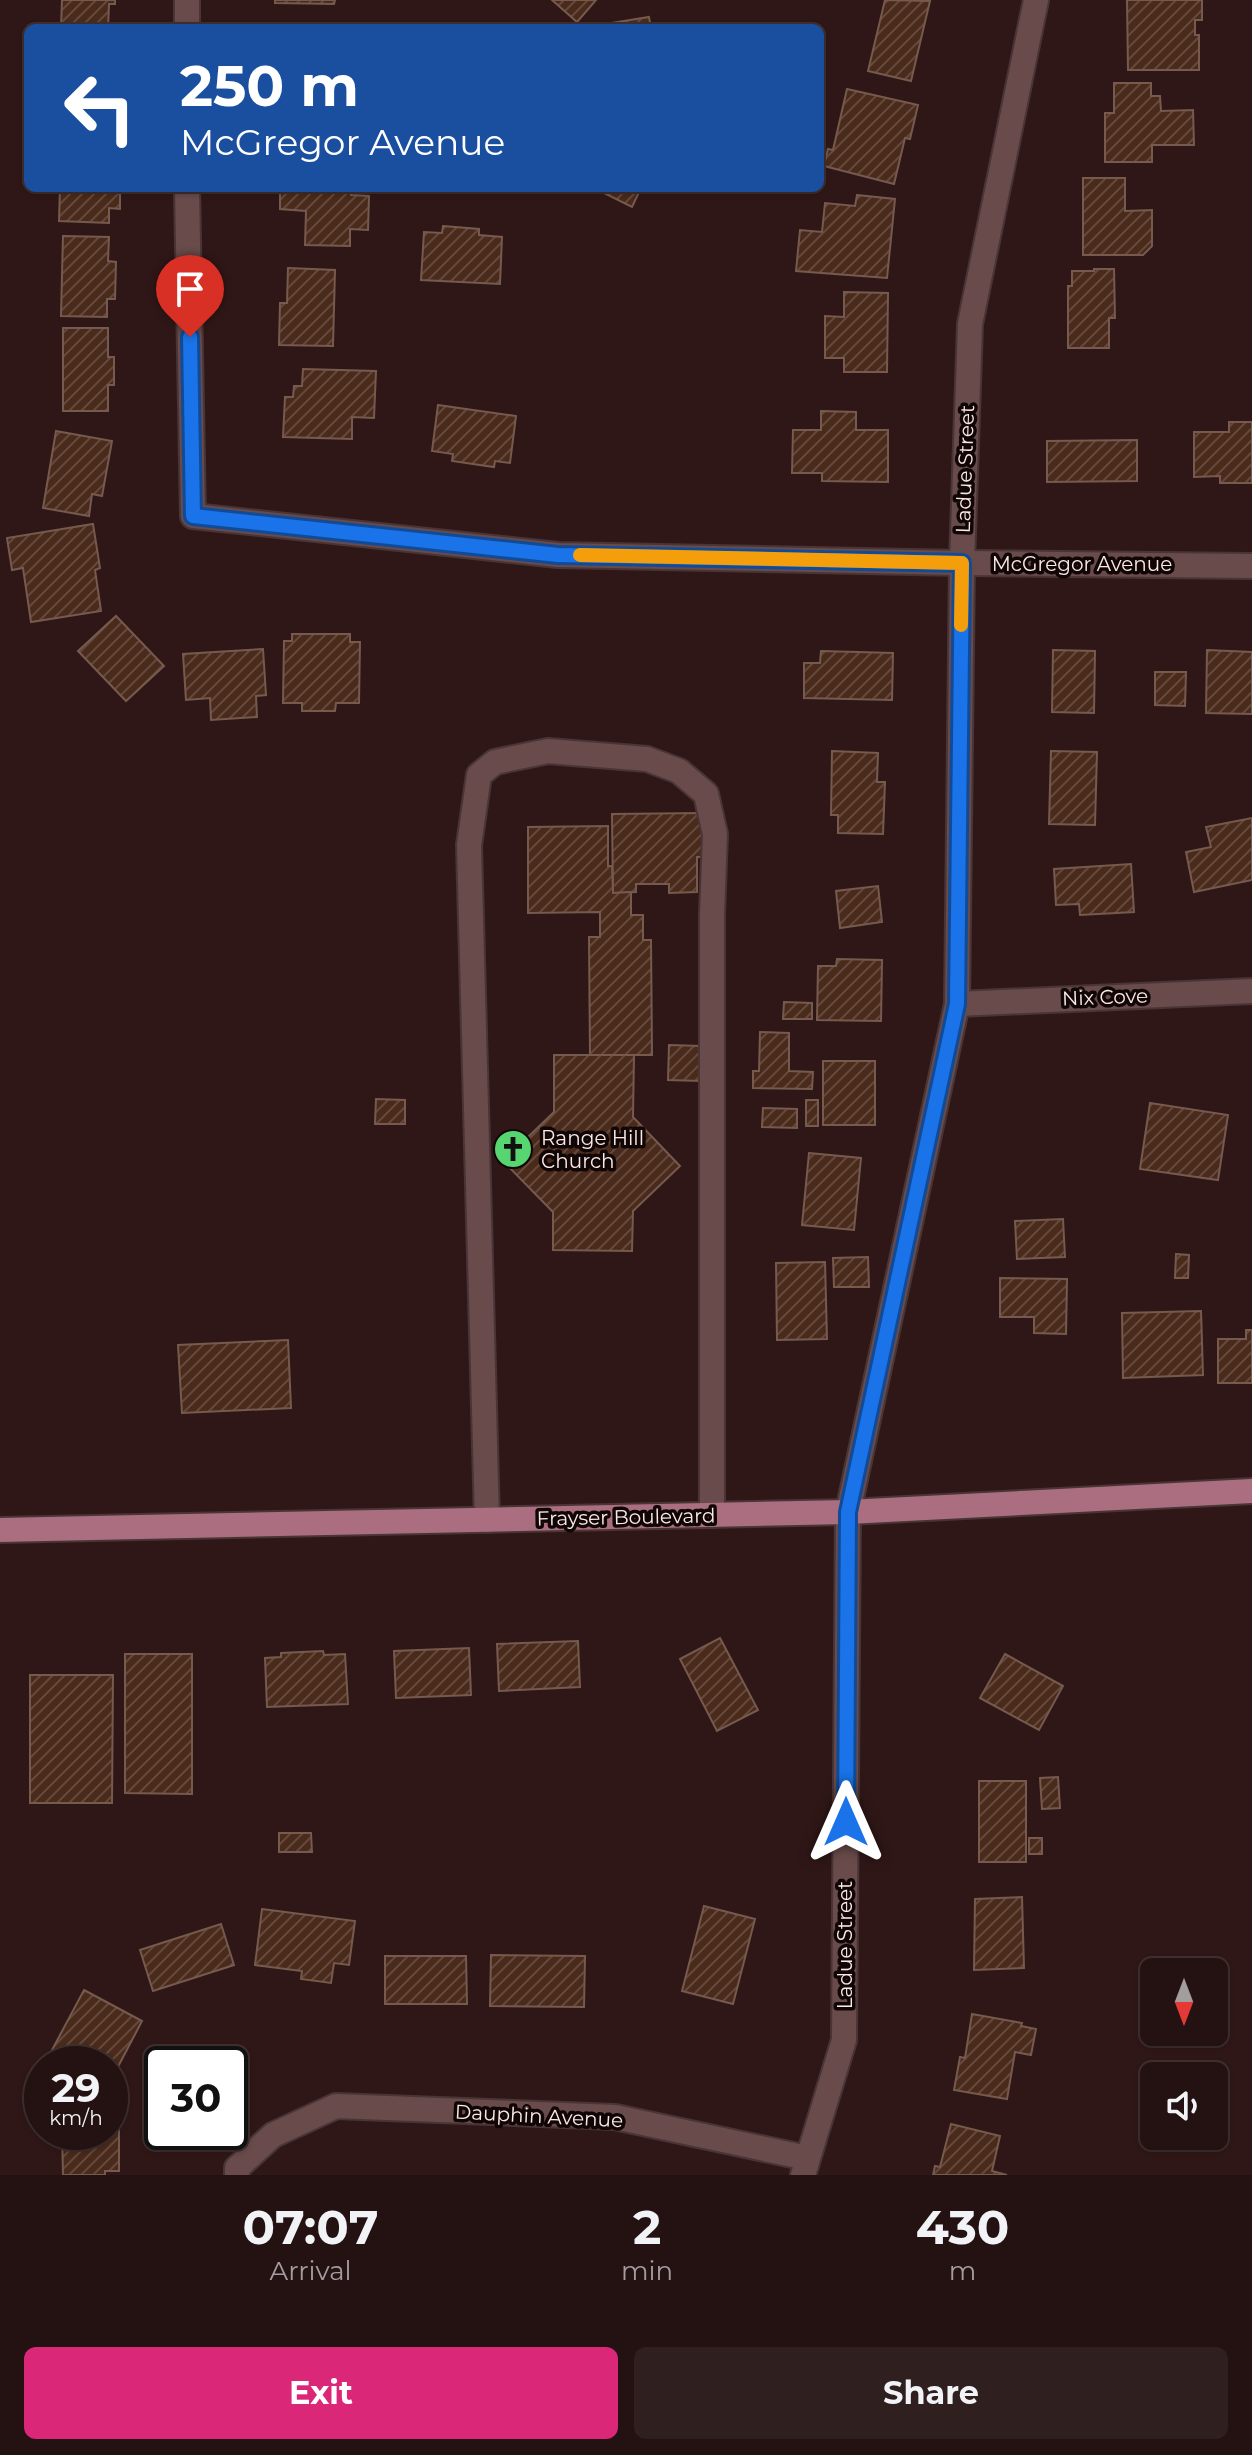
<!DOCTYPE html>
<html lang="en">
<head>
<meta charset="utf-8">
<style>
  :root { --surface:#241111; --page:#301f1f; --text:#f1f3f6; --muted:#a39d9f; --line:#413131; --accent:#db2777 }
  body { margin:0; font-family:Montserrat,sans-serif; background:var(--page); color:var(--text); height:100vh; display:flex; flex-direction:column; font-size:30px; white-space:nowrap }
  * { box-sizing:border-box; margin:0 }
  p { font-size:26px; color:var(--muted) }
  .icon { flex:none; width:44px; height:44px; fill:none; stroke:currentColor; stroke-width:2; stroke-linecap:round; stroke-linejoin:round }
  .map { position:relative; height:2175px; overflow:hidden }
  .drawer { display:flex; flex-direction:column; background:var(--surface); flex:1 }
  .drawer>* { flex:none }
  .banner { position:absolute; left:24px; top:24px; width:800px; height:168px; border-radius:12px; box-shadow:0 2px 6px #0004,0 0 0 2px var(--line); background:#1a4fa0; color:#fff; overflow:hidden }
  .needle { width:52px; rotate:180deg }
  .fabs { position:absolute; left:1140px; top:1958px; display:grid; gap:16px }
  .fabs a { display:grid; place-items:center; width:88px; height:88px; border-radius:12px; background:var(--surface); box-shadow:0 2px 6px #0004,0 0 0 2px var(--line); font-size:40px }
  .speed { position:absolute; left:24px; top:2046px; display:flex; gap:16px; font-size:40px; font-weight:700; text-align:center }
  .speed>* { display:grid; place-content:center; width:104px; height:104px; border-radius:50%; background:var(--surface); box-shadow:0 2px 6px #0004,0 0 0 2px var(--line); line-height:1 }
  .speed small { font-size:20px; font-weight:400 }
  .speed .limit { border:4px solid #111; border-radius:12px; background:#fff; color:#111 }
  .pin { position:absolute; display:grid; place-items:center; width:68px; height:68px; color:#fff; margin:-82px -34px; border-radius:50% 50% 50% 0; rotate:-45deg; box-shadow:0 0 8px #0007 }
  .pin .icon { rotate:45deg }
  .me { position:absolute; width:88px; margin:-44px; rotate:0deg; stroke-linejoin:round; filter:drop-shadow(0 0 6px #0008) }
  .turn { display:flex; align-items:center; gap:28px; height:168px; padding:0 24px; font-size:36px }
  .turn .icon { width:104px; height:104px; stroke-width:2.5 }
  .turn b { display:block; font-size:56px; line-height:68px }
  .eta { display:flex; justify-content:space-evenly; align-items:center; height:136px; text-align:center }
  .eta b { font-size:48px; font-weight:700; line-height:56px }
  .button { display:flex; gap:16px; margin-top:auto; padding:16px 24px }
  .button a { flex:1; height:92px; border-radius:12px; background:var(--accent); color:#fff; font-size:32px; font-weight:700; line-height:92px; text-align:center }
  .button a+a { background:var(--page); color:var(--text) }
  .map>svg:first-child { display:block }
  .building { fill:url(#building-hatch); stroke:#755a4d; stroke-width:2 }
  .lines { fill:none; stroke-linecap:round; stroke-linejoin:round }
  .minor-casing { stroke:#493536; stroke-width:28 }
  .major-casing { stroke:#493536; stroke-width:28 }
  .minor { stroke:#684b4a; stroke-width:24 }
  .major { stroke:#ab6e81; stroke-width:24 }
  .route-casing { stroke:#114b97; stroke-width:20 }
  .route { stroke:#1a73e8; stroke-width:14 }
  .slow { stroke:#f59e0b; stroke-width:14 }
  .labels { text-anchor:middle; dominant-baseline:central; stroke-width:7; stroke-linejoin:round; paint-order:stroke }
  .street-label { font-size:20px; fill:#fbe8e7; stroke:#110606 }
  .poi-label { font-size:20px; fill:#fbe8e7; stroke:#110606; text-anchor:start }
</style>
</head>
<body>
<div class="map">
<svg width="1252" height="2175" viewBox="0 0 1252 2175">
  <defs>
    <pattern id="building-hatch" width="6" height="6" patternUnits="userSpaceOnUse" patternTransform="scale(2)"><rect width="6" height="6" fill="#492a1b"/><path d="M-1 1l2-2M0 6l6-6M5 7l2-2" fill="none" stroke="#64493c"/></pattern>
  </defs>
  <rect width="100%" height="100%" fill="#301717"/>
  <g class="building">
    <path d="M62 0H115V4H109L108 28H61Z"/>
    <path d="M275 0H335L334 4 275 3Z"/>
    <path d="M552 0H596L577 22Z"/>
    <path d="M885 0 930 1 911 81 868 71Z"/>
    <path d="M1127 0H1202V20H1195V35H1199V70H1128Z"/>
    <path d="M649 17 651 28H600L599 25Z"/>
    <path d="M1114 83H1151V96H1160L1161 111 1193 110 1194 145H1152V162H1105V113H1114Z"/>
    <path d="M847 89 918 105 910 139 905 138 894 184 824 166 828 149 833 150Z"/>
    <path d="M1083 178H1125V211L1152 210V246L1143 255H1083Z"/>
    <path d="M60 188H120V209L109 208V223L59 221Z"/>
    <path d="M280 188H351V195L369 196 368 230 350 229V246L305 245 306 211 280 209Z"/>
    <path d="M594 188H641L632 207Z"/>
    <path d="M857 195 895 199 887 278 796 271 800 230 822 232 825 203 855 206Z"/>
    <path d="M443 226 479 229V235L502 237 500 284 421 280 424 232 442 233Z"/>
    <path d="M63 236 109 237 108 261 116 262 115 299H107V317L61 316Z"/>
    <path d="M288 268 335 270 333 346 279 345 280 303H287Z"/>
    <path d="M1094 269H1114L1115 318H1109V348H1068V286H1072V271H1094Z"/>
    <path d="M844 292 888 293 887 372H844V358H825V316L844 317Z"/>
    <path d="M63 328H108V357H114V385H108V411H63Z"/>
    <path d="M303 369 376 371 374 418 352 417V439L283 437 285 397H293L294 386H302Z"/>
    <path d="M438 405 516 416 510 463 495 461 494 467 452 461 453 454 432 451Z"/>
    <path d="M821 411 856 412V430H888V482L822 481V473H792L793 430H821Z"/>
    <path d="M1229 422H1252V483H1220V476L1194 477V432H1229Z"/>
    <path d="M56 431 112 441 102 496 92 494 89 516 43 508Z"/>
    <path d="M1137 440V481L1047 482V441Z"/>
    <path d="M93 524 100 568 95 570 101 611 31 622 23 568 12 570 7 538Z"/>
    <path d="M116 616 164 666 126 701 78 651Z"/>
    <path d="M292 634H350V642H360L359 703H336L335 711H302V703H283L284 641H292Z"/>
    <path d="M263 649 266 695 256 696 257 717 211 720 210 698 186 700 183 654Z"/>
    <path d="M1053 650 1095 651 1094 713 1052 712Z"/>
    <path d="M1207 650 1252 652V714L1206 713Z"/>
    <path d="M821 651 893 653 892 700 804 698V663H820Z"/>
    <path d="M1155 672H1186L1185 706 1155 705Z"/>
    <path d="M832 751 878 753 877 782H885L883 834 838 833V815H831Z"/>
    <path d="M1051 751 1097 752 1095 825 1049 824Z"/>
    <path d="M702 813 703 857H697V892L669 893V884H636V892L613 893 612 814Z"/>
    <path d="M1252 818V880L1194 892 1186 852 1211 847 1206 827Z"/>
    <path d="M608 826V866H612L613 893 631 892V915H643V940H651L652 1055H590L589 937H600V912L528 913V827Z"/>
    <path d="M1131 864 1134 912 1080 915 1079 904 1056 905 1054 869Z"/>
    <path d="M878 886 882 922 840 928 836 891Z"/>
    <path d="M837 959 882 960 881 1021 817 1020 818 966H836Z"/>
    <path d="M784 1002 812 1003V1019H783Z"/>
    <path d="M760 1032 789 1033V1071L813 1072 812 1089 753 1088V1071H759Z"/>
    <path d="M669 1045 701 1046V1081L668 1080Z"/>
    <path d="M554 1055H634L633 1117 680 1166 633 1211 632 1251 553 1250V1212L503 1161 554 1112Z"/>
    <rect x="823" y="1061" width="52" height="64"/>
    <path d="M376 1099 405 1100V1124H375Z"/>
    <rect x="806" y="1100" width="12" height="26"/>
    <path d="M1150 1103 1228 1115 1218 1180 1140 1169Z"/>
    <path d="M763 1108 797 1109V1128L762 1127Z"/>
    <path d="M809 1153 861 1158 854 1230 802 1225Z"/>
    <path d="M1063 1219 1065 1257 1017 1259 1015 1221Z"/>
    <path d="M1176 1254 1189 1255 1188 1278H1175Z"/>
    <path d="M868 1257 869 1287H834L833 1258Z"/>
    <path d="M825 1262 827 1339 777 1340 776 1263Z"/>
    <path d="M1000 1278 1067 1279 1066 1334 1034 1333V1317H1000Z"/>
    <path d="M1201 1311 1203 1375 1123 1378 1122 1313Z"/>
    <path d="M1246 1330H1252V1383H1218V1339H1246Z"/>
    <path d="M288 1340 291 1408 182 1413 178 1345Z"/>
    <path d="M720 1638 758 1710 717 1731 680 1659Z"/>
    <path d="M578 1641 580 1687 499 1691 497 1644Z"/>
    <path d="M469 1648 471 1695 396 1698 394 1651Z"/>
    <path d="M323 1651 324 1655 345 1654 348 1704 267 1707 265 1658 281 1657V1653Z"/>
    <path d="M125 1654H192V1794L125 1793Z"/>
    <path d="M1005 1654 1063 1686 1039 1730 980 1698Z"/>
    <path d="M30 1675H113L112 1803H30Z"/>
    <path d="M1058 1777 1060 1808 1042 1809 1040 1778Z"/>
    <rect x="979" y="1781" width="47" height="81"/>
    <path d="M279 1833H311L312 1852H279Z"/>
    <rect x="1029" y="1838" width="13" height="16"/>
    <path d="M1022 1897 1024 1968 974 1970 975 1899Z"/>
    <path d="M704 1906 755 1919 733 2004 682 1991Z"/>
    <path d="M262 1909 355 1921 349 1965 334 1963 331 1983 301 1979 302 1971 255 1965Z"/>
    <path d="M221 1924 234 1965 153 1991 140 1950Z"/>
    <path d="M491 1955 585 1956 584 2007 490 2006Z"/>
    <path d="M385 1956H466L467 2004H385Z"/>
    <path d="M84 1990 142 2021 111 2080 110 2064H80L52 2050Z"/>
    <path d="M972 2014 1022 2023 1021 2026 1036 2029 1031 2055 1015 2052 1007 2099 954 2090 960 2057 965 2058Z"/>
    <path d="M110 2123H119V2171H105V2175H63L62 2132H110Z"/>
    <path d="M951 2124 1000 2136 992 2171 1007 2175H933L935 2166 940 2167Z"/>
  </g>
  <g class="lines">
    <defs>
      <g id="minor">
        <path d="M187 28V0"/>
        <path d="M187 188 193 516 558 555 962 563 1252 566"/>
        <path d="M957 1004 1252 991"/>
        <path d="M487 1520 469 845 479 775 495 762 548 751 647 759 679 771 706 794 715 834 712 915V1515"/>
        <path d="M237 2175V2168L273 2135 336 2106 615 2117 807 2158"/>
        <path d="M803 2175 844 2040 848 1512 957 1004 962 563 970 324 1036 0"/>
      </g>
      <path id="major" d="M0 1530 848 1512 1252 1491"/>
    </defs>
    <use href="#minor" class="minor-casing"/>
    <use href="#major" class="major-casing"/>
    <use href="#minor" class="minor"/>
    <use href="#major" class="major"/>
  </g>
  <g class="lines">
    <defs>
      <path id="route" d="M190 337 193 516 558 555 962 563 957 1004 848 1512 846 1822"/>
    </defs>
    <use href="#route" class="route-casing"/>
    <use href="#route" class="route"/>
    <path class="slow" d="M580 555 962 563 961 625"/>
  </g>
  <defs>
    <symbol id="church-disc" viewBox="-11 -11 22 22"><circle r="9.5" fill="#57d570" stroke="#110606"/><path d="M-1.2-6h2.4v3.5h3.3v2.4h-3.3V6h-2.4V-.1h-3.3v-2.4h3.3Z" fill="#111"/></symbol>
  </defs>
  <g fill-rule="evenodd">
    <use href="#church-disc" x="491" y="1127" width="44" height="44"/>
  </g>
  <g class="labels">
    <g class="street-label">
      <text transform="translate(965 469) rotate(-88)">Ladue Street</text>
      <text x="1082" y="564">McGregor Avenue</text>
      <text transform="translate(1105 997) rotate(-2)">Nix Cove</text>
      <text transform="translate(626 1517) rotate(-1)">Frayser Boulevard</text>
      <text transform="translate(845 1945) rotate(-90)">Ladue Street</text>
      <text transform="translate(539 2116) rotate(3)">Dauphin Avenue</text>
    </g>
    <g class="poi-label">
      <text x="541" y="1138">Range Hill<tspan x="541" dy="23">Church</tspan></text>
    </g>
  </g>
</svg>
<div class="fabs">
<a><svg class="needle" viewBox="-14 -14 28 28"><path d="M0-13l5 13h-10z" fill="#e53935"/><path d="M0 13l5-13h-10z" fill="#a39d9f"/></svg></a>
<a><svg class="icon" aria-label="sound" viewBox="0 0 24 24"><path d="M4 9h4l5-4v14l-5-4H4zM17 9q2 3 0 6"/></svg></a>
</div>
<div class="speed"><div>29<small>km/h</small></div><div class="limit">30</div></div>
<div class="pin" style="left:190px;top:337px;background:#d93025"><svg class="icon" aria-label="arrive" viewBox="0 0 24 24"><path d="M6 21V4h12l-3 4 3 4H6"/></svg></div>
<svg class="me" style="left:846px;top:1822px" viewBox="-20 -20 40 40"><path d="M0-17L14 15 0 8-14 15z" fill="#1a73e8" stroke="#fff" stroke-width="4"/></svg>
<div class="banner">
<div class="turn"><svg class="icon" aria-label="left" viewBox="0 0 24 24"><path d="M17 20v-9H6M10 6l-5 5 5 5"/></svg><div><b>250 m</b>McGregor Avenue</div></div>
</div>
</div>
<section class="drawer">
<div class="eta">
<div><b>07:07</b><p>Arrival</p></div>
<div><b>2</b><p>min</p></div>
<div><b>430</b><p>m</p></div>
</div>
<div class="button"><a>Exit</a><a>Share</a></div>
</section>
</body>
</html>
